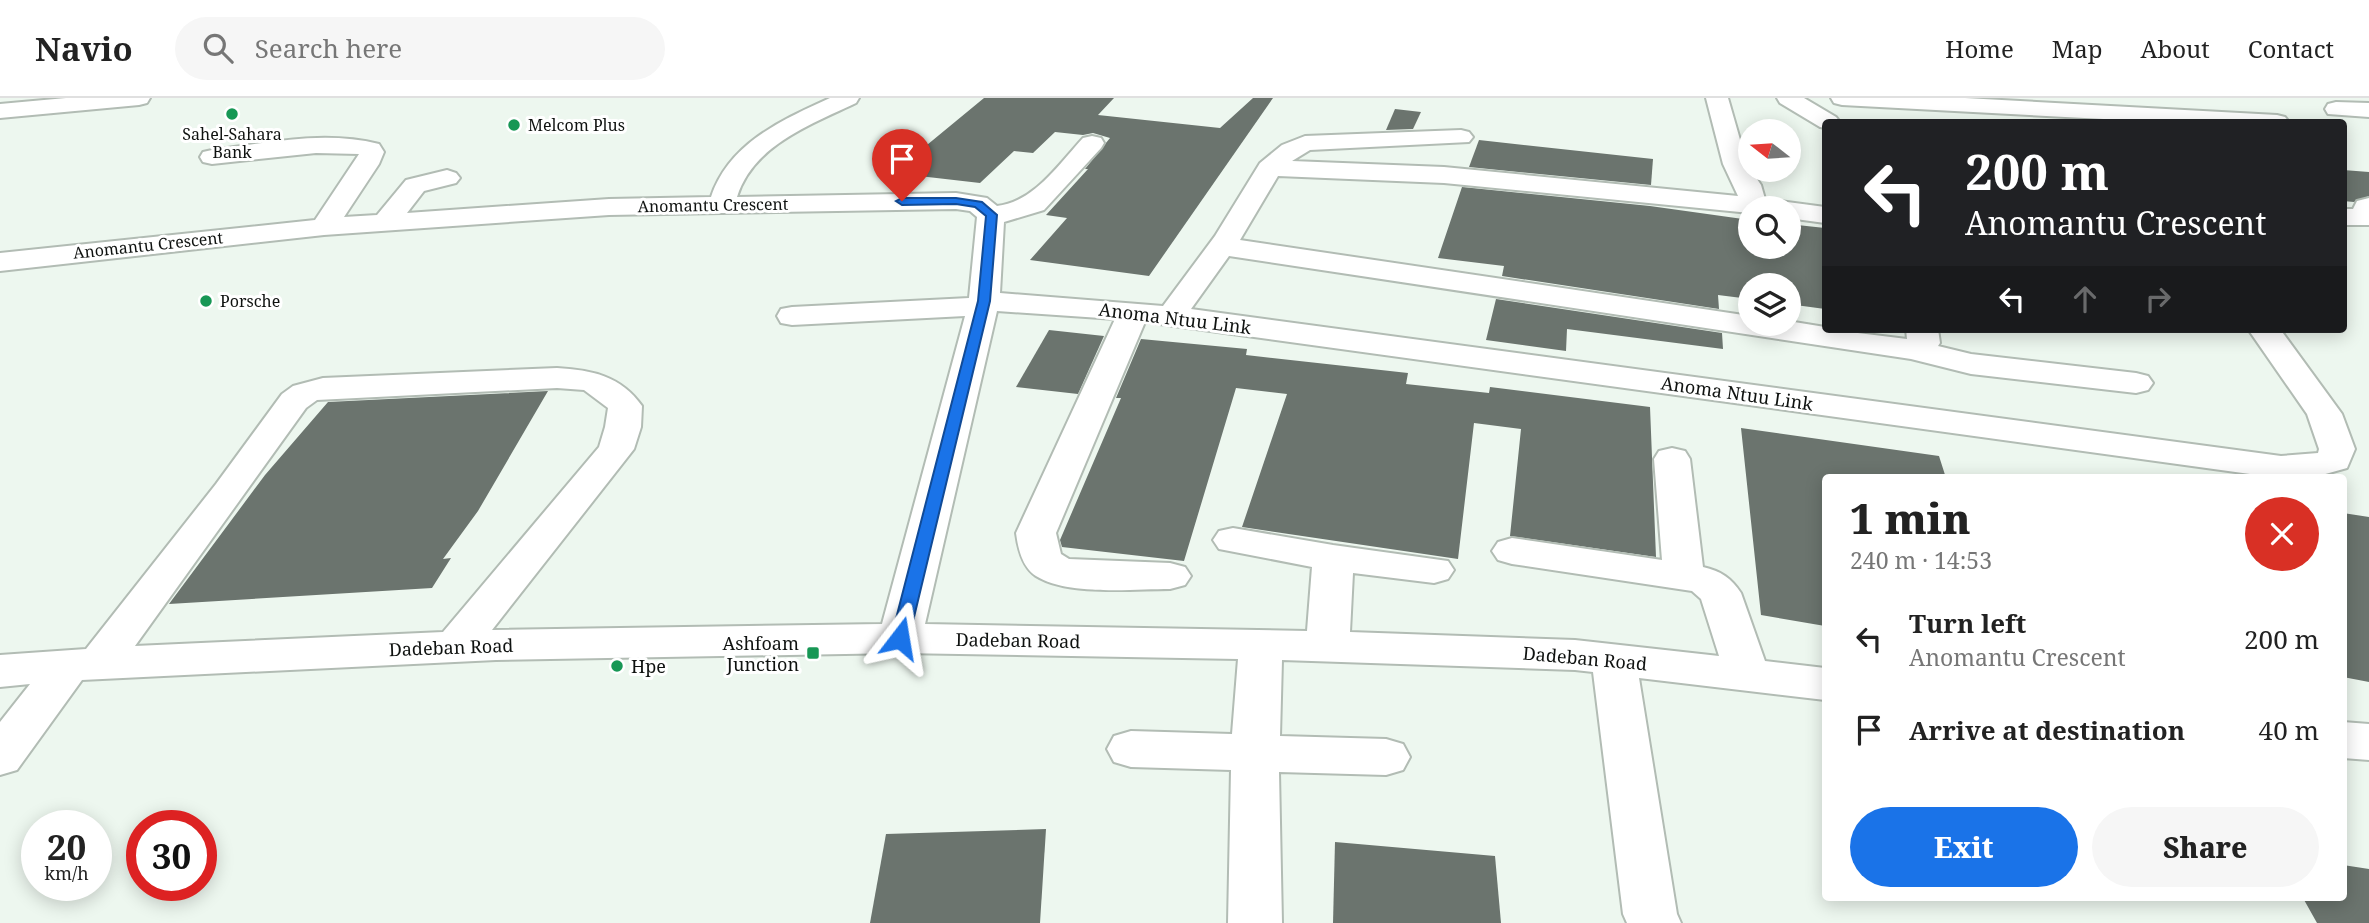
<!DOCTYPE html>
<html lang="en">
<head>
<meta charset="utf-8">
<style>
  :root { --surface:#fff; --page:#f6f6f6; --text:#222; --muted:#767676; --line:#e0e0e0; --accent:#1a73e8 }
  body { margin:0; font-family:"Noto Serif",serif; background:var(--page); color:var(--text); height:100vh; display:flex; flex-direction:column; font-size:26px; white-space:nowrap }
  * { box-sizing:border-box; margin:0 }
  p { font-size:23px; color:var(--muted) }
  .icon { flex:none; width:38px; height:38px; fill:none; stroke:currentColor; stroke-width:2; stroke-linecap:round; stroke-linejoin:round }
  .map { position:relative; flex:1; overflow:hidden }
  .panel { position:absolute; left:1822px; top:376px; width:525px; height:427px; display:flex; flex-direction:column; background:var(--surface); border-radius:7px; box-shadow:0 4px 18px #0003 }
  .panel>* { flex:none }
  .guide { position:absolute; left:1822px; top:21px; width:525px; height:214px; border-radius:7px; box-shadow:0 4px 18px #0003; background:#202124; color:#fff; overflow:hidden }
  .needle { width:46px; rotate:287deg }
  .buttons { position:absolute; left:1738px; top:21px; display:grid; gap:14px }
  .buttons a { display:grid; place-items:center; width:63px; height:63px; border-radius:50%; background:var(--surface); box-shadow:0 4px 18px #0003; font-size:35px }
  .speed { position:absolute; left:21px; top:712px; display:flex; gap:14px; font-size:35px; font-weight:700; text-align:center }
  .speed>* { display:grid; place-content:center; width:91px; height:91px; border-radius:50%; background:var(--surface); box-shadow:0 4px 18px #0003; line-height:1 }
  .speed small { font-size:18px; font-weight:400 }
  .speed .limit { border:10px solid #d22; background:#fff; color:#111 }
  .pin { position:absolute; display:grid; place-items:center; width:60px; height:60px; color:#fff; margin:-72px -30px; border-radius:50% 50% 50% 0; rotate:-45deg; box-shadow:0 0 7px #0007 }
  .pin .icon { rotate:45deg }
  .me { position:absolute; width:77px; margin:-38px; rotate:14deg; stroke-linejoin:round; filter:drop-shadow(0 0 5px #0008) }
  .turn { display:flex; align-items:center; gap:24px; height:147px; padding:0 28px; font-size:32px }
  .turn .icon { width:91px; height:91px; stroke-width:2.5 }
  .turn b { display:block; font-size:49px; line-height:60px }
  .lanes { display:flex; align-items:center; height:66px; padding:0 28px; background:#0003; justify-content:center; gap:35px; direction:ltr }
  .lanes .off { opacity:.35 }
  .round { display:grid; place-items:center; flex:none; width:74px; height:74px; border-radius:37px; background:var(--page) }
  .summary { display:flex; align-items:center; justify-content:space-between; height:119px; padding:0 28px }
  h1 { font-size:42px; font-weight:800; line-height:52px }
  .action { display:flex; gap:14px; margin-top:auto; padding:14px 28px }
  .action a { flex:1; height:80px; border-radius:42px; background:var(--accent); color:#fff; font-size:28px; font-weight:800; line-height:80px; text-align:center }
  .action a+a { background:var(--page); color:var(--text) }
  ul { padding:0; list-style:none }
  li { display:flex; align-items:center; gap:21px; height:91px; padding:0 28px }
  li div { flex:1 }
  li b { display:block; font-size:26px }
  li em { font-style:normal }
  header { display:flex; align-items:center; gap:42px; box-sizing:border-box; height:98px; padding:0 35px; background:var(--surface); border-bottom:2px solid var(--line) }
  header strong { font-size:33px }
  nav { display:flex; gap:38px; margin-inline-start:auto; font-size:24px }
  .search { width:490px; height:63px; background:var(--page); display:flex; align-items:center; gap:18px; box-sizing:border-box; padding:0 24px; border-radius:38px; color:var(--muted); font-size:26px }
  .map>svg:first-child { display:block }
  .building { fill:#6b746e }
  .lines { fill:none; stroke-linecap:round; stroke-linejoin:round }
  .minor-casing { stroke:#b2bcb4; stroke-width:4 }
  .minor { fill:#fff; fill-rule:evenodd }
  .route { fill:#1a73e8; stroke:#114b97; stroke-width:2 }
  .poi-dot { fill:#179755; stroke:#fff; stroke-width:2.5 }
  .labels { text-anchor:middle; dominant-baseline:central; stroke-width:6; stroke-linejoin:round; paint-order:stroke }
  .far-poi-label { font-size:16px; fill:#0f1210; stroke:#fff; text-anchor:start }
  .far-street-label { font-size:16px; fill:#0f1210; stroke:#fff }
  .street-label { font-size:18px; fill:#0f1210; stroke:#fff }
  .poi-label { font-size:18px; fill:#0f1210; stroke:#fff; text-anchor:end }
</style>
</head>
<body>
<header>
<strong>Navio</strong>
<div class="search"><svg class="icon" aria-label="search" viewBox="0 0 24 24"><circle cx="10" cy="10" r="6"/><path d="M15 15l6 6"/></svg>Search here</div>
<nav><a>Home</a><a>Map</a><a>About</a><a>Contact</a></nav>
</header>
<div class="map">
<svg width="2369" height="825" viewBox="0 0 2369 825">
  <rect width="100%" height="100%" fill="#edf7ef"/>
  <g class="building">
    <path d="M984 0H1114L1098 17 1220 30 1253 0H1273L1149 178 1030 162 1067 120 1046 117 1088 71H1085L1110 40 1093 35 1083 37 1055 34 1033 55 1014 53 980 85 893 75Z"/>
    <path d="M1395 11 1421 14 1413 31 1386 32Z"/>
    <path d="M1479 42 1653 61 1651 87 1469 69Z"/>
    <path d="M2343 72 2369 74V98L2354 104 2343 103Z"/>
    <path d="M1462 89 1650 108 1750 122V149H1788V126L1825 130V211L1788 206V187H1750V201L1718 197 1719 211 1502 178 1504 168 1438 160Z"/>
    <path d="M1496 201 1722 235 1723 251 1567 231 1566 253 1486 242Z"/>
    <path d="M1049 232 1104 238 1078 296 1016 289Z"/>
    <path d="M1141 241 1247 251 1246 257 1408 275 1406 286 1489 295 1490 289 1650 309 1656 459 1510 438 1521 331 1474 325 1458 461 1242 429 1287 296 1236 290 1184 463 1062 449 1060 442 1121 300H1116Z"/>
    <path d="M548 293 478 413 443 461 451 460 432 490 169 506 265 377 328 304Z"/>
    <path d="M1741 330 1939 358 1946 380H1825V528L1761 517Z"/>
    <path d="M2343 415 2369 419V584L2343 579Z"/>
    <path d="M1046 731 1040 825H870L886 736Z"/>
    <path d="M1335 744 1495 758 1501 825H1333Z"/>
    <path d="M2343 767 2369 771V825H2317L2303 800H2343Z"/>
  </g>
  <g class="lines">
    <defs>
      <g id="minor">
        <path d="M66 0H150L147 5 139 7 0 20V6Z"/>
        <path d="M830 0H859L856 5C812 26 753 47 737 99L956 95 987 100 997 108C1034 104 1059 66 1083 40L1092 38 1101 40 1104 45 1101 50 1044 112 1004 124 1000 195 1163 208 1215 138 1260 65 1282 47 1305 38 1461 32 1469 34 1473 39 1469 44 1310 52 1292 63 1444 69 1738 98 1723 66 1706 0H1728L1747 66 1761 87 1765 101 1825 109V125L1788 120V110H1750V115L1444 85 1278 78 1240 142 1750 218V226H1788V223L1825 229V231L1907 241 1906 231H1938L1940 245 1938 248 1971 256 2136 275 2148 278 2153 285 2148 292 2136 295 1971 276 1911 261 1229 158 1191 211 2281 358 2318 355 2319 351 2307 316 2248 231H2280L2342 316 2355 351 2347 370 2311 380H2279L1145 224 1056 435 1061 456 1069 461 1170 465 1185 469 1191 478 1185 487 1170 491C1133 491 1068 498 1036 478 1022 469 1018 450 1016 435L1115 221 997 213 925 526 1307 533 1312 469 1219 451 1213 442 1219 433 1233 430 1333 447 1448 463 1454 472 1448 481 1434 485 1353 475 1350 534 1575 542 1719 558 1701 501 1692 493 1512 466 1498 462 1492 453 1498 444 1512 440 1662 462 1654 361 1659 353 1672 350 1685 353 1690 361 1703 469C1721 473 1731 480 1741 495L1765 563 1825 570V602L1639 580 1677 816 1681 825H1627L1623 816 1593 574 1575 572 1282 562 1280 638 1386 641 1403 646 1410 659 1403 672 1386 677 1279 674 1282 825H1228L1231 672 1131 669 1114 664 1107 651 1114 638 1131 633 1232 636 1238 561 900 555 496 562 82 582 17 672 0 677V624L30 586 0 589V557L86 551 216 386 282 296 293 288 323 280 557 270C592 272 621 278 642 308L641 329 634 351 492 532 882 526 965 218 792 227 781 225 777 218 781 211 792 209 969 200 977 119 970 113 956 111 609 117 324 137 0 173V155L315 122 359 56 316 55 212 66 203 64 200 59 203 54 212 52C267 45 324 32 379 46L384 54 379 66 344 119 377 117 406 82 447 72 456 75 460 80 456 85 424 93 407 115 609 101 711 99C729 45 782 22 830 0ZM557 290 584 292 608 310 605 329 599 349 443 534 135 548 306 310 317 302Z"/>
        <path d="M1777 0H1804L1836 19 1840 24H1825V30L1820 29 1780 5Z"/>
        <path d="M1831 0H1965L2277 17 2285 19 2289 24H2161L1842 7 1834 5Z"/>
        <path d="M2336 4 2369 5V19L2328 16 2325 11 2328 6Z"/>
        <path d="M2369 100V127H2343V111H2353L2357 103Z"/>
        <path d="M2343 624 2369 626V662L2343 660Z"/>
      </g>
    </defs>
    <use href="#minor" class="minor-casing"/>
    <use href="#minor" class="minor"/>
  </g>
  <path class="route" d="M956 100 982 104 997 117 990 203 909 540 900 546 891 540 978 203 986 118 975 109 956 106 902 107 896 103 902 100Z"/>
  <g class="poi-dot">
    <circle cx="232" cy="16" r="7"/>
    <circle cx="514" cy="27" r="7"/>
    <circle cx="206" cy="203" r="7"/>
    <rect x="806" y="548" width="14" height="14" rx="3.5"/>
    <circle cx="617" cy="568" r="7"/>
  </g>
  <g class="labels">
    <g class="far-poi-label">
      <text x="528" y="27">Melcom Plus</text>
      <text x="232" y="36" text-anchor="middle">Sahel-Sahara<tspan x="232" dy="18">Bank</tspan></text>
      <text x="220" y="203">Porsche</text>
    </g>
    <g class="far-street-label">
      <text transform="translate(713 107) rotate(-1)">Anomantu Crescent</text>
      <text transform="translate(148 147) rotate(-6)">Anomantu Crescent</text>
    </g>
    <g class="street-label">
      <text transform="translate(1175 220) rotate(7)">Anoma Ntuu Link</text>
      <text transform="translate(1737 295) rotate(8)">Anoma Ntuu Link</text>
      <text transform="translate(1018 542) rotate(1)">Dadeban Road</text>
      <text transform="translate(451 549) rotate(-2)">Dadeban Road</text>
      <text transform="translate(1585 560) rotate(5)">Dadeban Road</text>
    </g>
    <g class="poi-label">
      <text x="799" y="545">Ashfoam<tspan x="799" dy="21">Junction</tspan></text>
      <text x="631" y="568" text-anchor="start">Hpe</text>
    </g>
  </g>
</svg>
<div class="buttons">
<a><svg class="needle" viewBox="-14 -14 28 28"><path d="M0-13l5 13h-10z" fill="#e53935"/><path d="M0 13l5-13h-10z" fill="#767676"/></svg></a>
<a><svg class="icon" aria-label="search" viewBox="0 0 24 24"><circle cx="10" cy="10" r="6"/><path d="M15 15l6 6"/></svg></a>
<a><svg class="icon" aria-label="layers" viewBox="0 0 24 24"><path d="M12 4l9 5-9 5-9-5zM3 14l9 5 9-5"/></svg></a>
</div>
<div class="speed"><div>20<small>km/h</small></div><div class="limit">30</div></div>
<div class="pin" style="left:902px;top:103px;background:#d93025"><svg class="icon" aria-label="arrive" viewBox="0 0 24 24"><path d="M6 21V4h12l-3 4 3 4H6"/></svg></div>
<svg class="me" style="left:900px;top:540px" viewBox="-20 -20 40 40"><path d="M0-17L14 15 0 8-14 15z" fill="#1a73e8" stroke="#fff" stroke-width="4"/></svg>
<div class="guide">
<div class="turn"><svg class="icon" aria-label="left" viewBox="0 0 24 24"><path d="M17 20v-9H6M10 6l-5 5 5 5"/></svg><div><b>200 m</b>Anomantu Crescent</div></div>
<div class="lanes"><svg class="icon" aria-label="left" viewBox="0 0 24 24"><path d="M17 20v-9H6M10 6l-5 5 5 5"/></svg><svg class="icon off" aria-label="ahead" viewBox="0 0 24 24"><path d="M12 20V5M6 11l6-6 6 6"/></svg><svg class="icon off" aria-label="right" viewBox="0 0 24 24"><path d="M7 20v-9h11M14 6l5 5-5 5"/></svg></div>
</div>
<section class="panel">
<div class="summary"><div><h1>1 min</h1><p>240 m · 14:53</p></div><a class="round" style="background:#d93025;color:#fff"><svg class="icon" aria-label="close" viewBox="0 0 24 24"><path d="M6 6l12 12M18 6L6 18"/></svg></a></div>
<ul>
<li><svg class="icon" aria-label="left" viewBox="0 0 24 24"><path d="M17 20v-9H6M10 6l-5 5 5 5"/></svg><div><b>Turn left</b><p>Anomantu Crescent</p></div><em>200 m</em></li>
<li><svg class="icon" aria-label="arrive" viewBox="0 0 24 24"><path d="M6 21V4h12l-3 4 3 4H6"/></svg><div><b>Arrive at destination</b></div><em>40 m</em></li>
</ul>
<div class="action"><a>Exit</a><a>Share</a></div>
</section>
</div>
</body>
</html>
